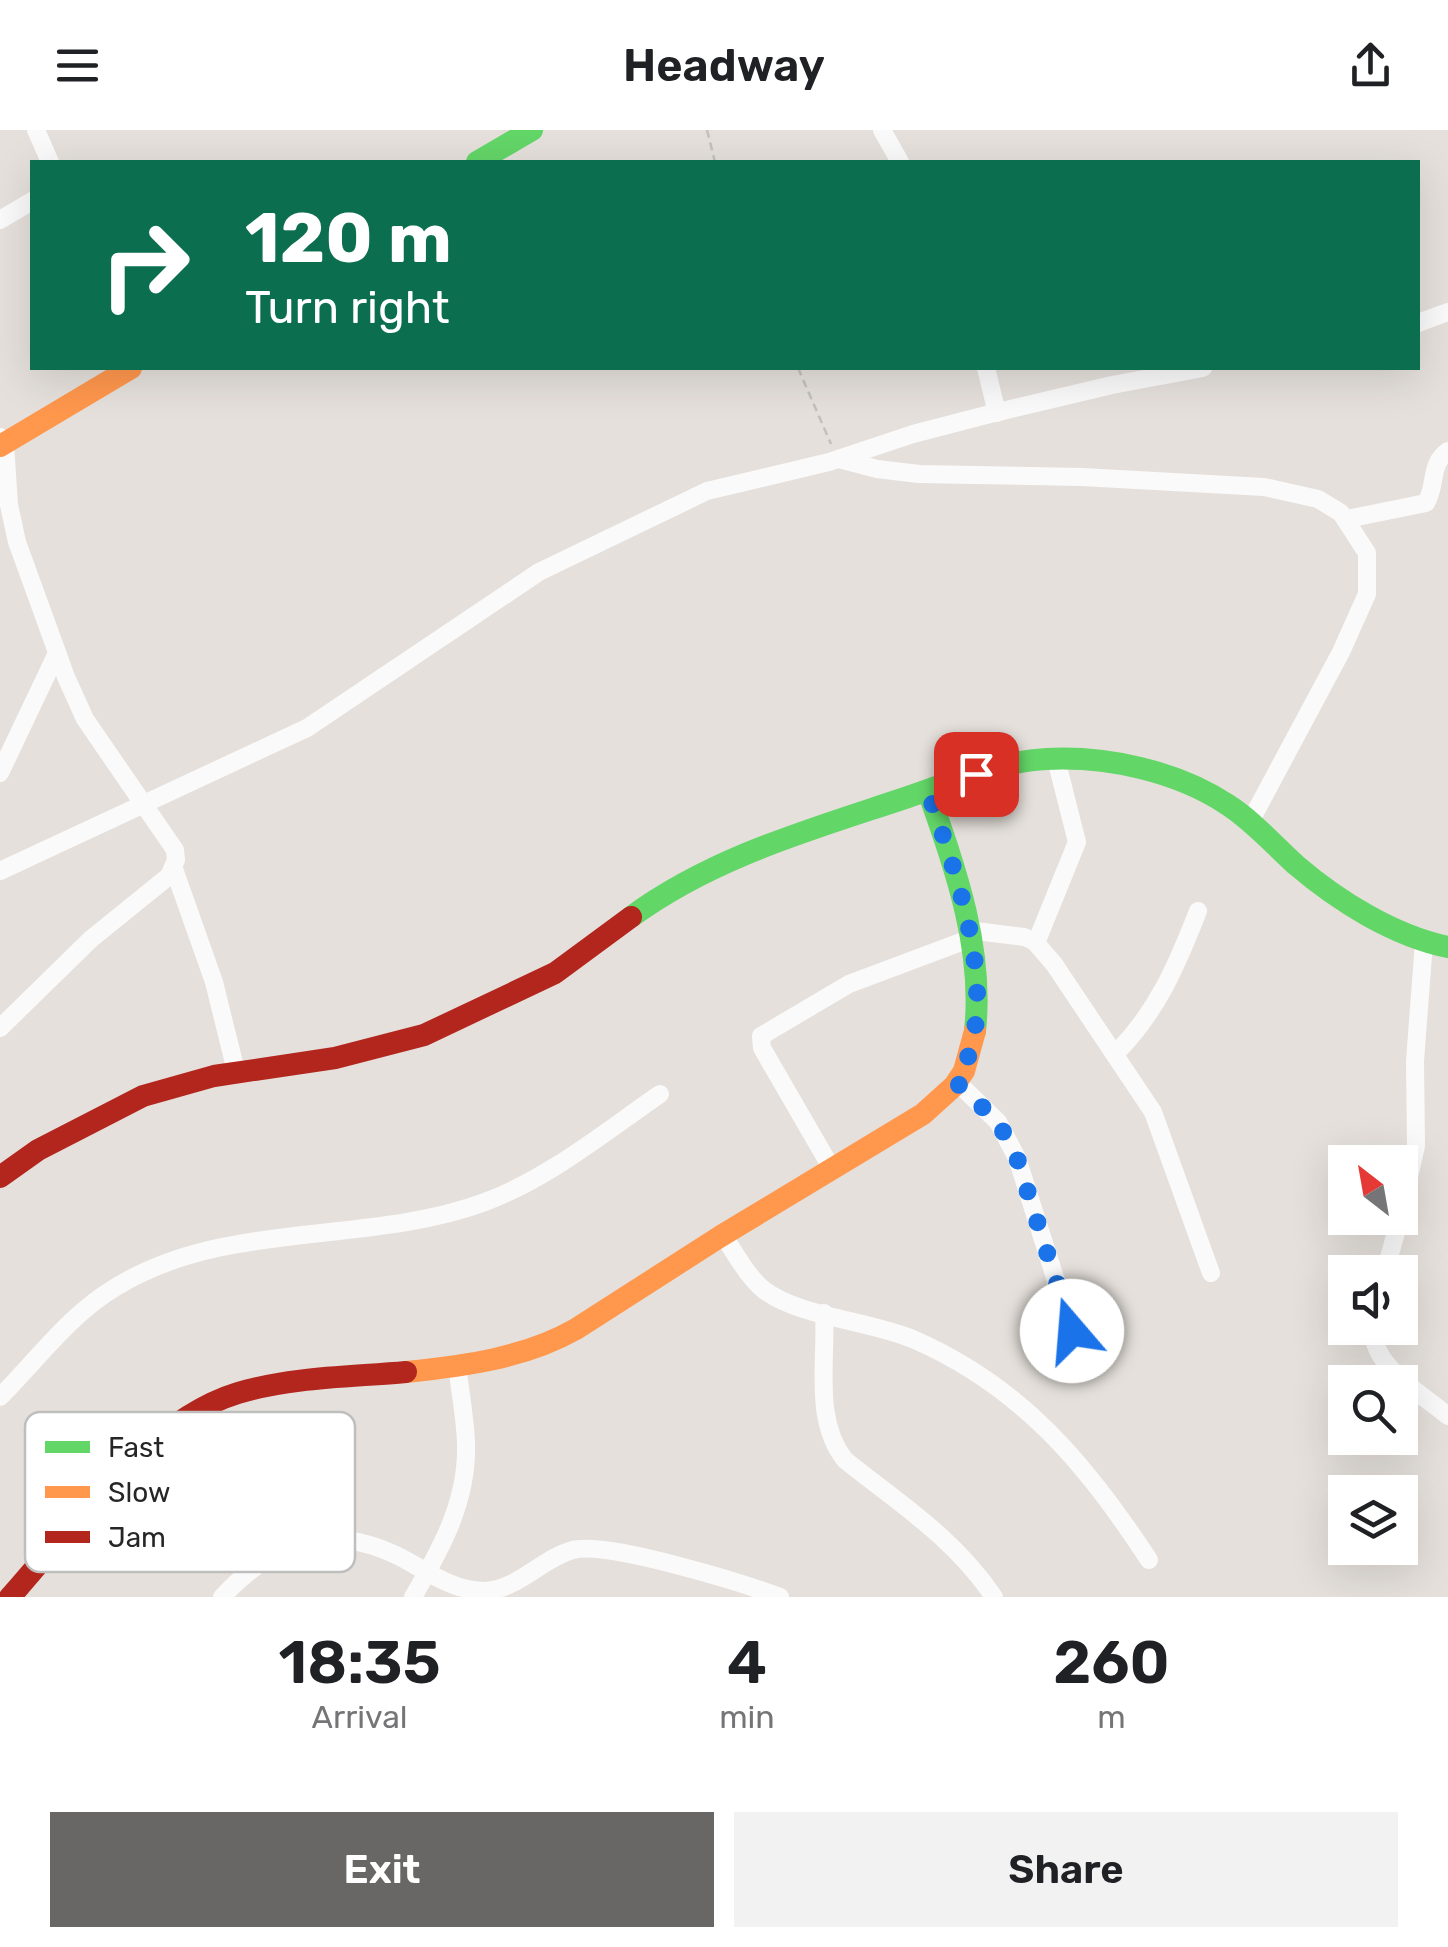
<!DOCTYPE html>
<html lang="en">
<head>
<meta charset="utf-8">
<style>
  :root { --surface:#fff; --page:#f2f2f2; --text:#202124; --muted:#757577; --accent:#696765 }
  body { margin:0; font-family:Rubik,sans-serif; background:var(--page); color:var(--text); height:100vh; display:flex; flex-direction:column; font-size:38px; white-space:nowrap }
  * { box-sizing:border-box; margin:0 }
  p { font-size:32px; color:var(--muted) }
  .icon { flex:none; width:55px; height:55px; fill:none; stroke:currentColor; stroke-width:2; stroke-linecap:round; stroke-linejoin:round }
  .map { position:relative; height:1467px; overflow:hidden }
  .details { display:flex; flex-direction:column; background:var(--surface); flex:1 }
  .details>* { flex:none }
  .guide { position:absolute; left:30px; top:30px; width:1390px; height:210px; border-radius:0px; box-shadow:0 10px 40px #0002; background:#0b6e4f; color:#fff; overflow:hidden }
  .needle { width:65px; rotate:329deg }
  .tools { position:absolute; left:1328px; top:1015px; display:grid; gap:20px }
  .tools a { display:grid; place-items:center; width:90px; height:90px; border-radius:0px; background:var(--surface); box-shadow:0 10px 40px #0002; font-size:50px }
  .pin { position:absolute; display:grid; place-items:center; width:85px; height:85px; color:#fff; margin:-42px; border-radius:20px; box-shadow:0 5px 15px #0006 }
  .me { position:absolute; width:110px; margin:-55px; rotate:342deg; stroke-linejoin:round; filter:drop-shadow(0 0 8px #0008) }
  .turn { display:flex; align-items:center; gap:35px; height:210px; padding:0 50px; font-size:45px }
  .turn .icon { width:130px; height:130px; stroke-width:2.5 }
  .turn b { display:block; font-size:70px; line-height:85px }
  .eta { display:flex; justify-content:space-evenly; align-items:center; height:170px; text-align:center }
  .eta b { font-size:60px; font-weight:600; line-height:70px }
  .action { display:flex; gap:20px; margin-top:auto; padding:20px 50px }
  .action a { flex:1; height:115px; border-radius:0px; background:var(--accent); color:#fff; font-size:40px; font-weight:600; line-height:115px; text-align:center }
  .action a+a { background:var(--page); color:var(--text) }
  header { display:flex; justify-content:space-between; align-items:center; height:130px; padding:0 50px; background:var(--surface); font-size:45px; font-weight:600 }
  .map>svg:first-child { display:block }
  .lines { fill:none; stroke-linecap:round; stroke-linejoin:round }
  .path { stroke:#c2c1c0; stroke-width:2.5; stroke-dasharray:8 5; stroke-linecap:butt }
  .street { stroke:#fbfafa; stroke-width:18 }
  .fast { stroke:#63d668; stroke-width:22 }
  .slow { stroke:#ff974d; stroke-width:22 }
  .jam { stroke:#b3261e; stroke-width:22 }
  .route { stroke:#1a73e8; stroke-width:18; stroke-dasharray:0 32.4 }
  .key { fill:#fff; stroke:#bebebe; stroke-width:2.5 }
  .key-label { font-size:28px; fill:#262626 }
</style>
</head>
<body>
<header><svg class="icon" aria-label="menu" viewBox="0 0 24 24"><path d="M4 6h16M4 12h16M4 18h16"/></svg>Headway<svg class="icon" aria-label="share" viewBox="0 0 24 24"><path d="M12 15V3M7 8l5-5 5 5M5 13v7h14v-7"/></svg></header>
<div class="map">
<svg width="1448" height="1467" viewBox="0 0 1448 1467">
  <rect width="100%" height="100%" fill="#e5e0db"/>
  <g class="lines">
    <g class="path">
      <path d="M707 0 715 32"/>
      <path d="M798 238 831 314"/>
    </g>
    <g class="street">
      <path d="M36 0 50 32"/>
      <path d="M882 0 900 32"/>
      <path d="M0 90 32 71"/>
      <path d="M1418 193 1448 182"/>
      <path d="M986 238 997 283"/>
      <path d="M839 329 877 339 919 344 1082 347 1264 357 1318 369 1341 383 1367 423V464L1341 522 1250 692"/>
      <path d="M1347 389 1426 373C1437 355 1429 334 1448 321"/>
      <path d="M0 643 57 523"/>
      <path d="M174 739 214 852 236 941"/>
      <path d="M0 741 307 598 539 442 707 361 829 332 913 304 990 284 1112 255 1203 238"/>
      <path d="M968 800 1024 807 1034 811 1054 834 1153 982 1211 1143"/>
      <path d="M1036 813 1077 712 1056 629"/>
      <path d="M0 898 91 809 169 746 176 730 175 720 85 589 66 547 17 412 9 375 5 314 0 307"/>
      <path d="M1116 923C1157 882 1177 835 1198 781"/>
      <path d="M957 952 998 992 1017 1028 1072 1201"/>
      <path d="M832 1039 762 918 761 906 849 854 969 809"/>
      <path d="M1400 1087 1416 1016 1415 931 1424 812"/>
      <path d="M723 1105C735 1123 747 1146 764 1160 799 1187 872 1191 915 1210 1022 1257 1087 1335 1149 1430"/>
      <path d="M1385 1142 1400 1088"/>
      <path d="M824 1183C827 1231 813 1290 845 1330 901 1375 952 1406 994 1467"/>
      <path d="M1373 1198C1371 1236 1422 1264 1448 1286"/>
      <path d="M0 1267C37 1230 70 1184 116 1157 227 1089 366 1116 485 1072 549 1048 605 1002 660 964"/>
      <path d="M222 1467C272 1413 329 1391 400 1427 427 1441 451 1460 483 1461 517 1461 542 1428 573 1420 607 1411 743 1453 780 1467"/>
      <path d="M413 1467C441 1419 468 1371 466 1313 465 1287 460 1261 457 1235"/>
    </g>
    <g class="fast">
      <path d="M477 32 532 0"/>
      <path d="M928 661C955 738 984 818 975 901"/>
      <path d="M631 787C714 726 813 699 908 667 952 652 1000 631 1047 629 1107 626 1177 641 1228 675 1253 691 1274 715 1296 735 1338 771 1394 806 1448 817"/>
    </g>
    <g class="slow">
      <path d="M0 316 131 238"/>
      <path d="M406 1242C465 1236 525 1228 576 1199L721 1106 923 984 954 956 964 941 975 901"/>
    </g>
    <g class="jam">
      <path d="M0 1047 38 1020 143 966 214 946 335 928 424 905 555 843 631 787"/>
      <path d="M10 1467C72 1398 146 1291 238 1263 291 1247 351 1247 406 1242"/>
    </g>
  </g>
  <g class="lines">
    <path class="route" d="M976 644 928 661C955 742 1006 873 956 952L998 992 1017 1028 1072 1201"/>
  </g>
  <rect x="25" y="1282" width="330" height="160" rx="15" class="key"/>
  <rect x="45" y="1311" width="45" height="12" fill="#63d668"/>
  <rect x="45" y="1356" width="45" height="12" fill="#ff974d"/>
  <rect x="45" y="1401" width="45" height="12" fill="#b3261e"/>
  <g class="key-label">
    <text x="108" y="1327">Fast</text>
    <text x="108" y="1372">Slow</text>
    <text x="108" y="1417">Jam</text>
  </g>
</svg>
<div class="tools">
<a><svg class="needle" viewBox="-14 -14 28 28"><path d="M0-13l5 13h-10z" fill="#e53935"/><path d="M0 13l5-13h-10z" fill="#757577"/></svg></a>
<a><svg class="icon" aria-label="sound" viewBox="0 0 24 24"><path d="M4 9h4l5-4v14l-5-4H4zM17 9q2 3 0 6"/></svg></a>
<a><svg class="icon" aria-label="search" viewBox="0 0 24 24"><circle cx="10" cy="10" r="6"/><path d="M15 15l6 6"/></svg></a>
<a><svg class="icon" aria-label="layers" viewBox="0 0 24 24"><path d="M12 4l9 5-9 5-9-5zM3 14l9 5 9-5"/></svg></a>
</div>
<div class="pin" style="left:976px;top:644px;background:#d93025"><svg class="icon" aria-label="arrive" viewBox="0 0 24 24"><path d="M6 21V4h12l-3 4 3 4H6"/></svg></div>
<svg class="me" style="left:1072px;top:1201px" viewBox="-20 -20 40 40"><circle r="19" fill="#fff"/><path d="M0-13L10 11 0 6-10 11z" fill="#1a73e8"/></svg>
<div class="guide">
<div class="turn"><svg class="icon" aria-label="right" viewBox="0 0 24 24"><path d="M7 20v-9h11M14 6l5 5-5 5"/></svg><div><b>120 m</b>Turn right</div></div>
</div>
</div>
<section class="details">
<div class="eta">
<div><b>18:35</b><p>Arrival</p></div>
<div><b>4</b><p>min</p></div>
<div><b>260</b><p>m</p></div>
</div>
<div class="action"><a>Exit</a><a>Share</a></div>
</section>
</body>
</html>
